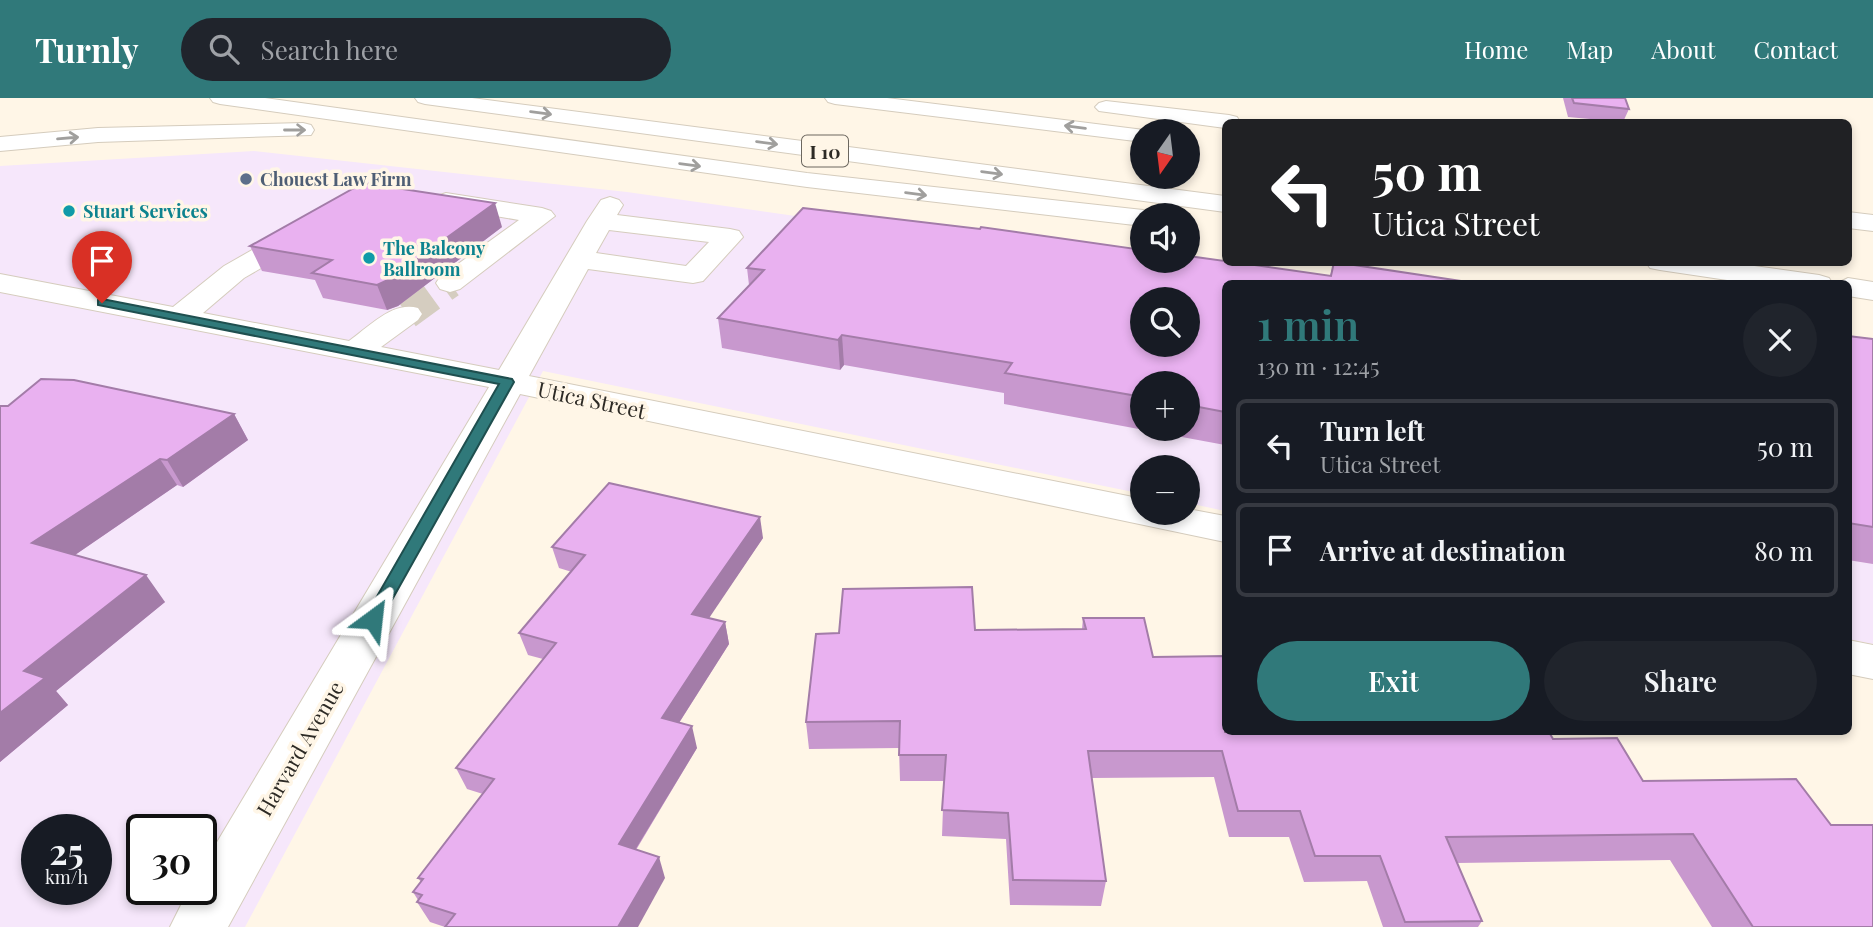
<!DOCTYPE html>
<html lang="en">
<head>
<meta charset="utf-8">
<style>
  :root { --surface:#171b24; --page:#20242c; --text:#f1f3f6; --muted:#9ea1a6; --line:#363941; --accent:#30797a }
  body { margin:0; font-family:"Playfair Display",serif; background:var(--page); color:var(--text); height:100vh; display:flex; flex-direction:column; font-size:26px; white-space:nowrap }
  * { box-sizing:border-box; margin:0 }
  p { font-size:23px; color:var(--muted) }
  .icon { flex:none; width:38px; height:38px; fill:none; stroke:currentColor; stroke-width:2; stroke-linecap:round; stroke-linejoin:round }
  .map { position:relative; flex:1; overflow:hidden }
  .side { position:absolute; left:1222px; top:182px; width:630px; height:455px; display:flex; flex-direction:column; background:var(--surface); border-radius:10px; box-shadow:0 4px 10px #0003 }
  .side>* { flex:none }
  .guide { position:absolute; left:1222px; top:21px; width:630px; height:147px; border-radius:10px; box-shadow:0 4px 10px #0003; background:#202124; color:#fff; overflow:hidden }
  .needle { width:46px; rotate:194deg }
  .controls { position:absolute; left:1130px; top:21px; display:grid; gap:14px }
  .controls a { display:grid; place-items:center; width:70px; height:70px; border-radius:50%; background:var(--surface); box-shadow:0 4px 10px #0003; font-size:35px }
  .speed { position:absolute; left:21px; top:716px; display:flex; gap:14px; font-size:35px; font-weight:700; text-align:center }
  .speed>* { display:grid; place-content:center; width:91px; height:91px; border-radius:50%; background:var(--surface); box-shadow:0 4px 10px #0003; line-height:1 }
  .speed small { font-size:18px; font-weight:400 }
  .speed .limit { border:4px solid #111; border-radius:10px; background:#fff; color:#111 }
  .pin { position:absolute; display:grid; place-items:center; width:60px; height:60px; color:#fff; margin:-72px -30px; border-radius:50% 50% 50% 0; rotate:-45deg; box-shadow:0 0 7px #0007 }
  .pin .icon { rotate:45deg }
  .me { position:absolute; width:77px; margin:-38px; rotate:30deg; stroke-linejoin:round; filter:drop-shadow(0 0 5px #0008) }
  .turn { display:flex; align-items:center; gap:24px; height:147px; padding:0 35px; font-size:32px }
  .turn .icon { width:91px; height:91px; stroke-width:2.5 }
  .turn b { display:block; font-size:49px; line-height:60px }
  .round { display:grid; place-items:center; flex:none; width:74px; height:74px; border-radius:37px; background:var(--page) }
  .head { display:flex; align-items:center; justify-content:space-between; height:119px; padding:0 35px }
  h1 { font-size:42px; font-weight:600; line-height:52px; color:var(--accent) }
  .button { display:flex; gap:14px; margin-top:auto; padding:14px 35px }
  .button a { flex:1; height:80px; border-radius:42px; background:var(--accent); color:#fff; font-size:28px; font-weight:600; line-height:80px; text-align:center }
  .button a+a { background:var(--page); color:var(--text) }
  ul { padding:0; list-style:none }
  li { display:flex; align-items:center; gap:21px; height:94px; margin:0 14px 10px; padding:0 21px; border:4px solid var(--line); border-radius:10px }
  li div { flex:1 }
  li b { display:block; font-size:26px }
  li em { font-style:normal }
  header { display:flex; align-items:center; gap:42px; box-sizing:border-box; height:98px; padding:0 35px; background:var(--accent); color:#fff }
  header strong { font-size:33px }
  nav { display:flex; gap:38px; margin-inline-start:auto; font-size:24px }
  .search { width:490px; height:63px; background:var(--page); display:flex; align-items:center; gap:18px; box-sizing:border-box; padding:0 24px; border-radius:38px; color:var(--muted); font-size:26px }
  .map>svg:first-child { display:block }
  .industrial { fill:#f6e7fb; fill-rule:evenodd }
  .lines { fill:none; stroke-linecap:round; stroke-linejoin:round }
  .minor-tunnel { stroke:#d5cdc0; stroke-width:30; stroke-dasharray:30 15; stroke-linecap:butt }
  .minor-casing { stroke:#d5ccbd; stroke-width:2 }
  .highway-casing { stroke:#d5ccbd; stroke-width:2 }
  .minor { fill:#fff; fill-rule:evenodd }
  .highway { fill:#fff; fill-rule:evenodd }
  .wall { fill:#c898ce; fill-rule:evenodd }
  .shaded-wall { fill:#a37ca8 }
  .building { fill:#e9b1f0; stroke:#a37ca8; stroke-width:2; fill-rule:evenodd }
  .oneway { stroke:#a09f9d }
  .route { fill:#30797a; stroke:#1f4f4f; stroke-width:2 }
  .service-dot { fill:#5c6f8a; stroke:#fff6e7; stroke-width:2.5 }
  .culture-dot { fill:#0f9aa8; stroke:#fff6e7; stroke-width:2.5 }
  .labels { text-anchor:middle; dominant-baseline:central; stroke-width:7; stroke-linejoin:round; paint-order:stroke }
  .far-service-label { font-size:18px; font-weight:bold; fill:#4e5e75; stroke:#fff6e7; text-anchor:start }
  .far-culture-label { font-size:18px; font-weight:bold; fill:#0d838f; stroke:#fff6e7; text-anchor:start }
  .shield { fill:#fff6e7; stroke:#6c675f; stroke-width:2 }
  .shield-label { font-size:19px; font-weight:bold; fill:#2d2a25 }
  .street-label { font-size:21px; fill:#2d2a25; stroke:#fff6e7 }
</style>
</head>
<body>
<header>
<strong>Turnly</strong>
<div class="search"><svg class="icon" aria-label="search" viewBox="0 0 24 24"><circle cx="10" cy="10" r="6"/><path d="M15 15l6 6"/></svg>Search here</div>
<nav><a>Home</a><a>Map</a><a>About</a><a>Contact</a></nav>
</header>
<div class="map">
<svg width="1873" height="829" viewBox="0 0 1873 829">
  <rect width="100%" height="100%" fill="#fff6e7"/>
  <g class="industrial">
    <path d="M254 53 627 94 1266 185 1225 186V413L1188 405V369H1143V396L543 273 245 829H0V68ZM1143 201H1188V247H1143ZM1143 285H1188V331H1143ZM37 732H96V791H37ZM142 732H201V791H142Z"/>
    <path d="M1848 269 1873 272V546L1848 541Z"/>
  </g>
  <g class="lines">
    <path class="minor-tunnel" d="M407 216 450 185"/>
    <defs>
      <g id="minor">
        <path d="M446 95 542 110 551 113 555 118 460 191 450 194 440 191 436 185 440 179 519 122 437 108 433 103 437 98Z"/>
        <path d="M610 99 619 102 623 107 617 117 730 131 739 133 743 139 703 183 693 185 588 171 529 278 1143 401V415H1188V411L1225 418V444L520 296 228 829H170L189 791H201V771L489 289 0 194V176L173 209 224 168 291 130 300 128 309 130 313 136 309 142 244 180 203 215 349 243C369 229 392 203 418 210L422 216 418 222 381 249 499 272 587 123 601 102ZM609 132 709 144 686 168 596 155Z"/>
        <path d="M1848 542 1873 547V581L1848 576Z"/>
      </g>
      <g id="highway">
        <path d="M210 0H265L807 75 1143 112 1154 117H1143V128L807 89 220 6 213 4Z"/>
        <path d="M415 0H472L1225 98V114L425 6 418 4Z"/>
        <path d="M825 0H887L1152 33H1143V44L835 6 828 4Z"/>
        <path d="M1106 3 1229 17 1237 19 1240 24H1225V30L1099 13 1095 9 1099 5Z"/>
        <path d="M303 25 311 27 314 32 311 37 98 44 0 53V39L98 30Z"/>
        <path d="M1848 114 1873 117V133L1848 130Z"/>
        <path d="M1646 164H1725L1819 177 1829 180 1833 186H1754L1660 172 1650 170Z"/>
        <path d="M1848 180 1873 184V202L1848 198V186H1836Z"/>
      </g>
    </defs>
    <use href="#minor" class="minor-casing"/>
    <use href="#highway" class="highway-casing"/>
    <use href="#minor" class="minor"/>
    <use href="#highway" class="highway"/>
  </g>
  <g class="wall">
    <path d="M1563 0H1625L1629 11 1623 24 1568 19Z"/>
    <path d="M502 129 398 208 387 212 323 200 315 182 262 173 250 148Z"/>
    <path d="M1334 164 1481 186H1225V347L1004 306V295L844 267 840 272 722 250 718 220 749 187 747 170 1330 178ZM1143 285H1188V331H1143Z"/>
    <path d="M1848 238 1873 241V466L1848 462Z"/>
    <path d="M0 308 234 316 248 342 183 389 177 387 75 457 165 504 56 593 68 607 0 664Z"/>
    <path d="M763 440 708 520 725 524 729 546 679 625 697 650 636 752 665 780 445 829 430 824 417 804 418 802 413 794 421 784 418 780 483 696 467 691 456 670 543 561 528 557 519 535 572 474 559 470 552 449Z"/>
    <path d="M1083 520 1153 559 1225 634 1553 641 1643 683 1873 829H1712L1670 762 1457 765 1482 823 1478 829H1383L1367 783 1304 784 1289 739H1229L1214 679 1092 680 1106 783 1101 808 1010 807 1006 741 942 738 944 683H900L899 650 809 651 806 624 975 532 1082 531Z"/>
  </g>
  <g class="shaded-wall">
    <path d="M495 105 502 129 398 208 387 212 377 187Z"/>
    <path d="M842 237 844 267 840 272 838 242Z"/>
    <path d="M234 316 248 342 183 389 167 362Z"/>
    <path d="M160 361 177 387 53 472 32 445Z"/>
    <path d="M760 419 763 440 697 538 692 516Z"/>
    <path d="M146 477 165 504 56 593 68 607 0 664V615L24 573Z"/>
    <path d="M725 524 729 546 668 642 662 620Z"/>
    <path d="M692 628 697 650 626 767 619 746Z"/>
    <path d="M659 759 665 780 638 829H618Z"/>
  </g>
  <g class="building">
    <path d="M1572 0H1625L1629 11 1574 5Z"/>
    <path d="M363 85 495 105 388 182 377 187 312 175 332 162 250 148Z"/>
    <path d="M803 110 980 131 981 129 1143 152V163H1188V158L1225 163V164H1234L1331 178 1334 164 1481 186H1225V314L1188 307V285H1143V299L1005 275 1012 265 842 237 838 242 718 220 764 172 747 170ZM1143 201H1188V247H1143Z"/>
    <path d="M1848 238 1873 241V429L1848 425Z"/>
    <path d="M41 281 74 282 234 316 167 362 160 361 32 445 146 477 24 573 45 580 0 615V308H8Z"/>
    <path d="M609 385 760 419 692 516 725 524 662 620 692 628 619 746 659 759 618 829H445L455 816 417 804 422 797 413 794 423 781 418 780 494 681 456 670 556 545 519 535 585 457 552 449Z"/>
    <path d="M972 489 975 532 1086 531 1083 520H1144L1153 559 1225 558V634H1549L1553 641 1617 640 1643 683 1796 681 1831 727H1873V829H1753L1693 736 1446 739 1482 823 1405 824 1380 758H1315L1300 713H1238L1222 653H1088L1106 783 1013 782 1008 715 942 712 946 657H899L900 623 806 624 816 536 839 535 843 491Z"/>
  </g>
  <defs><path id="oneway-shaft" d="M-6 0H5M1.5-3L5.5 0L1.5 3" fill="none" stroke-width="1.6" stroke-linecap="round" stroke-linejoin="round" transform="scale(1.75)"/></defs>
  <g class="oneway">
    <use href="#oneway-shaft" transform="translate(541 15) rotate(7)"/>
    <use href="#oneway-shaft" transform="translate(1075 29) rotate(-173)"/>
    <use href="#oneway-shaft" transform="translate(295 32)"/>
    <use href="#oneway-shaft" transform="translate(68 40) rotate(-5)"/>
    <use href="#oneway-shaft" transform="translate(767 45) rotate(8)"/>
    <use href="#oneway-shaft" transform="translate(690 67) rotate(8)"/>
    <use href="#oneway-shaft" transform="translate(992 75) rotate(8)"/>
    <use href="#oneway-shaft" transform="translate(916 96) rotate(7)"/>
  </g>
  <path class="route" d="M102 201 512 281 514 284 379 525H366L364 521 499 286 98 207V202Z"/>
  <circle class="service-dot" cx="246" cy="81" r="7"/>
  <g class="culture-dot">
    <circle cx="69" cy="113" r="7"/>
    <circle cx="369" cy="160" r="7"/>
  </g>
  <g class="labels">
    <g class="far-service-label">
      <text x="260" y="81">Chouest Law Firm</text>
    </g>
    <g class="far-culture-label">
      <text x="83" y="113">Stuart Services</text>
      <text x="383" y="150">The Balcony<tspan x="383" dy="21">Ballroom</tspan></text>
    </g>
    <rect class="shield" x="802" y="37.5" width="46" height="31" rx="5"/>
    <g class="shield-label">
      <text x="825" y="53">I 10</text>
    </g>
    <g class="street-label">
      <text transform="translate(592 301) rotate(12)">Utica Street</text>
      <text transform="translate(299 650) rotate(-60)">Harvard Avenue</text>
    </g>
  </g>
</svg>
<div class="controls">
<a><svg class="needle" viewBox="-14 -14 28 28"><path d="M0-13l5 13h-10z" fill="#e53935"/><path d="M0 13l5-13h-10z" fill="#9ea1a6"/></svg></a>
<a><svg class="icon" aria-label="sound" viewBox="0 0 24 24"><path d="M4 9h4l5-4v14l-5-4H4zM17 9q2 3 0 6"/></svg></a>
<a><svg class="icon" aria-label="search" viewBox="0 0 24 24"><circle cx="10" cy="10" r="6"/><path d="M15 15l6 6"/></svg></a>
<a>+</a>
<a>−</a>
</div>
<div class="speed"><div>25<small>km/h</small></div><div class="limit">30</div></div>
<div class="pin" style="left:102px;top:205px;background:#d93025"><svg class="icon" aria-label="arrive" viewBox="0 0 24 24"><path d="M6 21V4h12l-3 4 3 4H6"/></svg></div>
<svg class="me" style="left:373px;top:521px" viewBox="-20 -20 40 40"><path d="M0-17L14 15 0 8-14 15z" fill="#30797a" stroke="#fff" stroke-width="4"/></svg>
<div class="guide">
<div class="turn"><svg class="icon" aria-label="left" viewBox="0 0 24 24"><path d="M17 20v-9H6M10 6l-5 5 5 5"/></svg><div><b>50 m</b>Utica Street</div></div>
</div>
<section class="side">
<div class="head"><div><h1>1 min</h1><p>130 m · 12:45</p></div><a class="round"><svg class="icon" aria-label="close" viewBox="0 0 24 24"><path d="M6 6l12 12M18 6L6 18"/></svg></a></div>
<ul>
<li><svg class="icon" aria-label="left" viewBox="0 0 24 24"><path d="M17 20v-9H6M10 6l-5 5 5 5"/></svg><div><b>Turn left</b><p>Utica Street</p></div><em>50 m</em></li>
<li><svg class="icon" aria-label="arrive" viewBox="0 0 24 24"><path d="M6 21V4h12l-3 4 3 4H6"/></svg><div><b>Arrive at destination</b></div><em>80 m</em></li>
</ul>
<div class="button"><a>Exit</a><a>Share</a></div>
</section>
</div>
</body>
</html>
